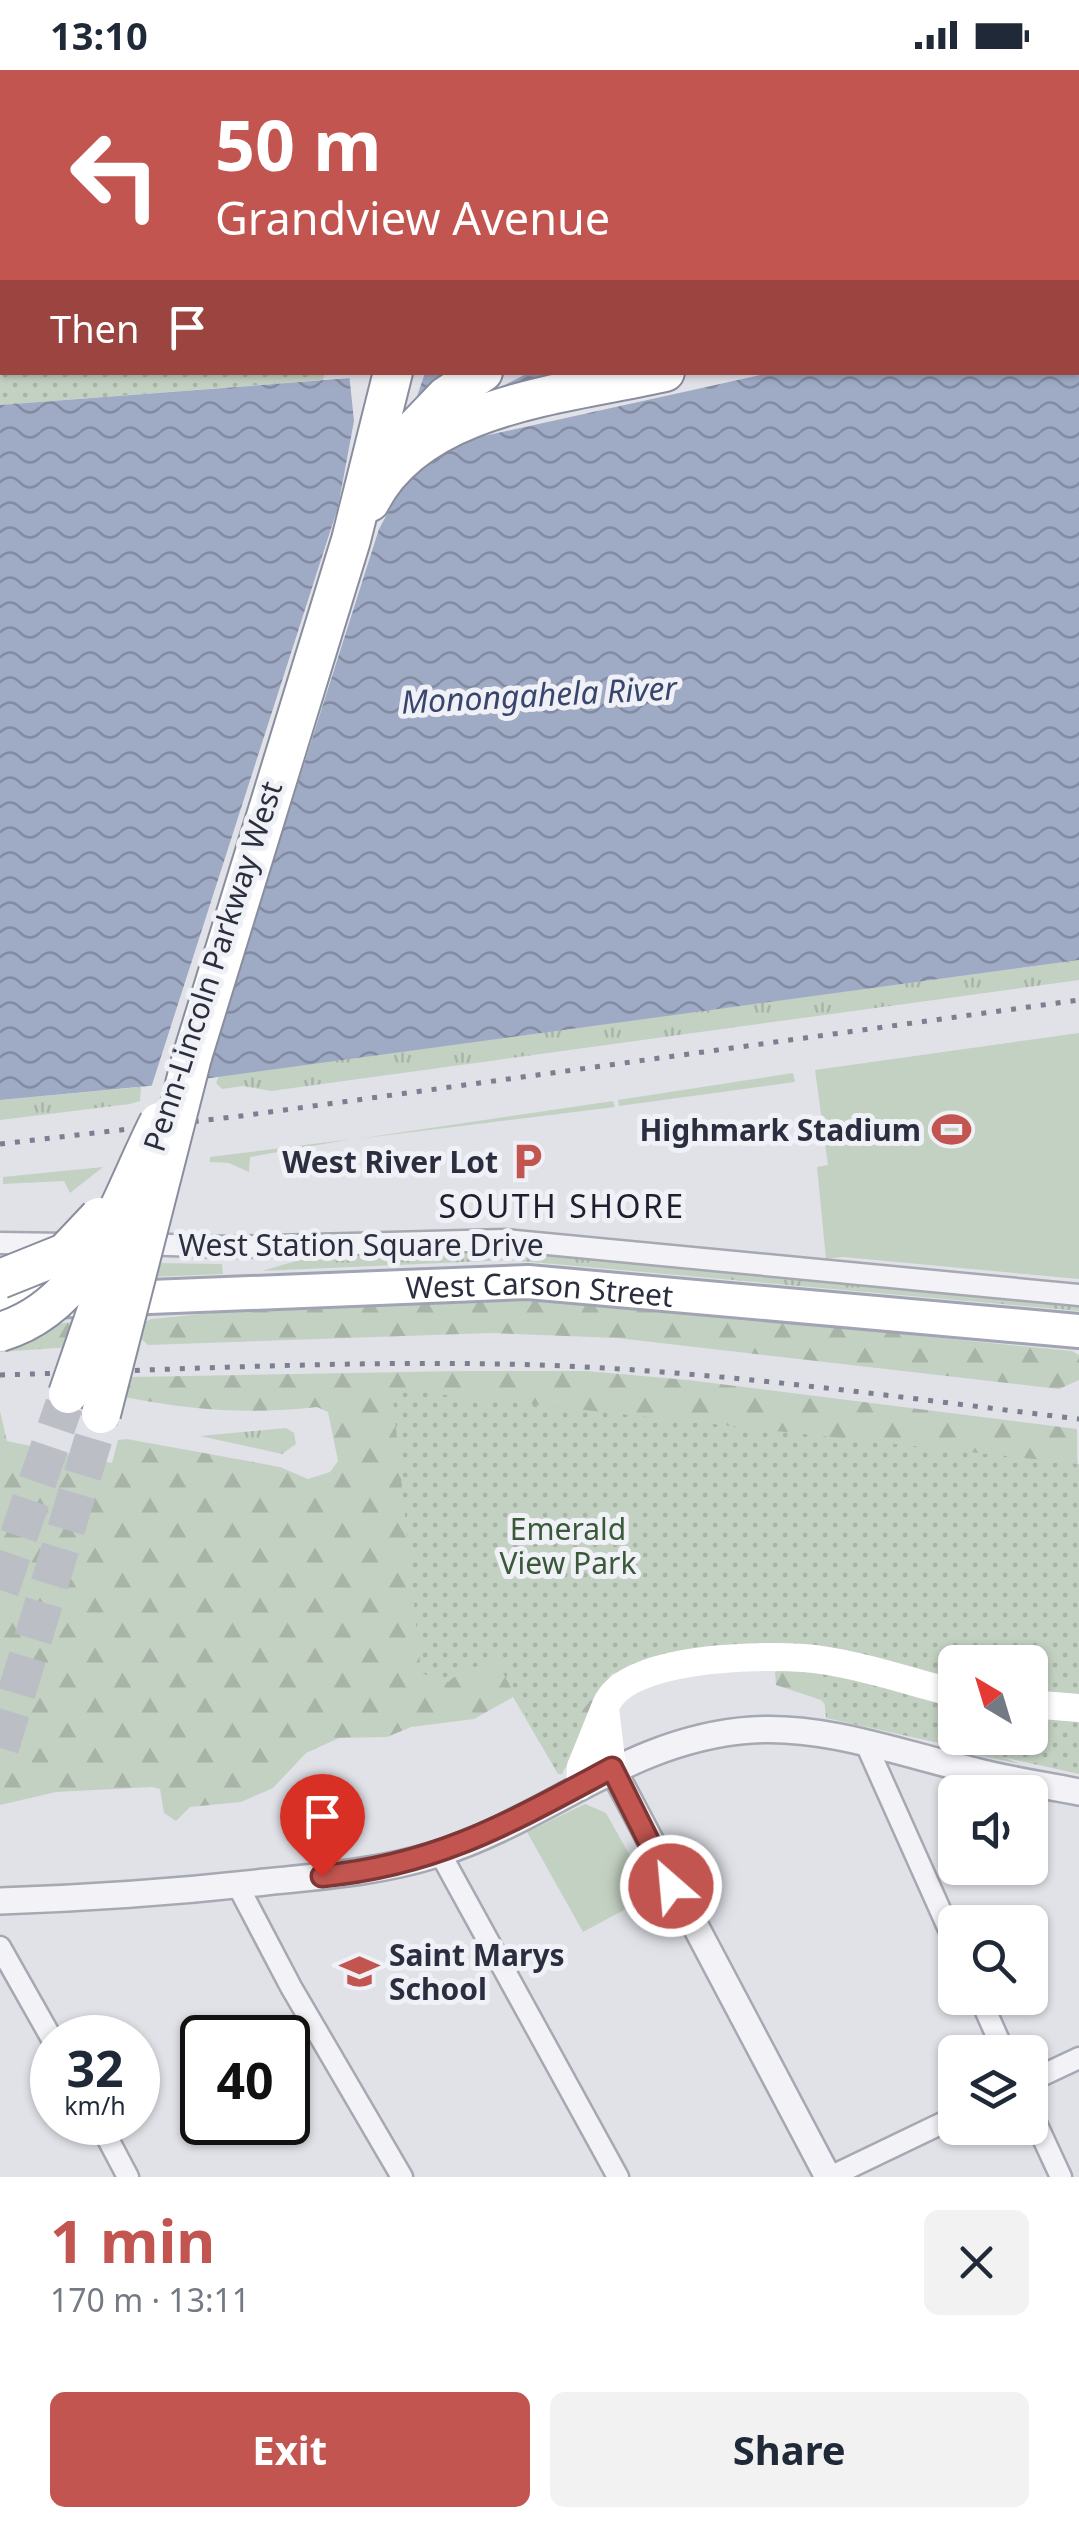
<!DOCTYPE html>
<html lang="en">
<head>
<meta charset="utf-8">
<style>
  :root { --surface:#fff; --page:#f2f2f3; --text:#1f2937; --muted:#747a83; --accent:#c25550 }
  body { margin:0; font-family:"Noto Sans",sans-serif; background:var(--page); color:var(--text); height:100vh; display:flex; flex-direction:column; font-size:38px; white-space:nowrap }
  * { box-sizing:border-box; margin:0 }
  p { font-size:32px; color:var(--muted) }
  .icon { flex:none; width:55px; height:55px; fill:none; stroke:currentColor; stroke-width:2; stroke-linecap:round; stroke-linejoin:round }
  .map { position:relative; height:2107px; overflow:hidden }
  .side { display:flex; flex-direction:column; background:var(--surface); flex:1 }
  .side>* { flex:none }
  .hud { position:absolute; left:0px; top:0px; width:1080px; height:305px; box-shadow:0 2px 8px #0004; background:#c25550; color:#fff; overflow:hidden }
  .needle { width:65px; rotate:322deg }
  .controls { position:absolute; left:938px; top:1575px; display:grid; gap:20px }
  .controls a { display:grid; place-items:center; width:110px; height:110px; border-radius:15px; background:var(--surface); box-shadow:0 2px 8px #0004; font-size:50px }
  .speed { position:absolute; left:30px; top:1945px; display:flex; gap:20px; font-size:50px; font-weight:700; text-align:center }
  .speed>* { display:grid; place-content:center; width:130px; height:130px; border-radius:50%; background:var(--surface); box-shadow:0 2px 8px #0004; line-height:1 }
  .speed small { font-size:25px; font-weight:400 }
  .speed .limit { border:5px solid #111; border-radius:15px; background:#fff; color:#111 }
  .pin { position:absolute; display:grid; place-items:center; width:85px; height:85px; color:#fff; margin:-102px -42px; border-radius:50% 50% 50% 0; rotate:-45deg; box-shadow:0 0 10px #0007 }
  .pin .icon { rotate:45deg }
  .me { position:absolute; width:110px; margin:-55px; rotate:333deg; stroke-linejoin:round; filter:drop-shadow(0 0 8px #0008) }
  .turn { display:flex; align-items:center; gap:35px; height:210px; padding:0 50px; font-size:45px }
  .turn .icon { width:130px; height:130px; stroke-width:2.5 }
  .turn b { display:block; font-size:70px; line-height:85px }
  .then { display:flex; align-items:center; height:95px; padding:0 50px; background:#0003; gap:20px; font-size:38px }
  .round { display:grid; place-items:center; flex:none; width:105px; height:105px; border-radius:15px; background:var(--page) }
  .headline { display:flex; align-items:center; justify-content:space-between; height:170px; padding:0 50px }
  h1 { font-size:60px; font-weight:700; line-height:75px; color:var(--accent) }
  .primary-button { display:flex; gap:20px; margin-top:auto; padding:20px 50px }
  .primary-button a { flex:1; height:115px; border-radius:15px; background:var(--accent); color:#fff; font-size:40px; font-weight:700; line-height:115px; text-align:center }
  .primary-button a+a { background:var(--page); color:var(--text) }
  .status { display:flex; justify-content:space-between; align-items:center; height:70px; padding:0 50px; background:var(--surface); direction:ltr }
  .status svg { height:28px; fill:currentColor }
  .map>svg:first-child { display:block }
  .built { fill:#cfd1da }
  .grass { fill:url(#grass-tufts) }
  .forest { fill:url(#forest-firs) }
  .park { fill:url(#park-dots); fill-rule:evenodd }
  .garden { fill:#c3d1c2 }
  .water { fill:url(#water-waves) }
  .pier { fill:#e0e2e8 }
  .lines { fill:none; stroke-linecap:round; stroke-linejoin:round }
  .motorway-tunnel { stroke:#bcbec6; stroke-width:38; stroke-dasharray:38 19; stroke-linecap:butt }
  .minor-casing { stroke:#a6a8b2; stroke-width:25 }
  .tertiary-casing { stroke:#a6a8b2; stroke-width:30 }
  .primary-casing { stroke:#a1a5b3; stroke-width:38 }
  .motorway-casing { stroke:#898d9d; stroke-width:42 }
  .minor { stroke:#f3f3f7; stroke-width:20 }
  .tertiary { stroke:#f3f3f7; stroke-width:25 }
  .secondary { stroke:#fff; stroke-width:28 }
  .primary { stroke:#fff; stroke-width:32 }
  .motorway { stroke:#fff; stroke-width:38 }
  .rail { stroke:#7b7f90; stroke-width:5; stroke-dasharray:5 10; stroke-linecap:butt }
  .motorway-bridge-casing { stroke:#898d9d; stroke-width:42; stroke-linecap:butt }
  .motorway-bridge { stroke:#fff; stroke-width:38 }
  .route-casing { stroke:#7e3734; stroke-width:25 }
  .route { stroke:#c25550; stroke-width:18 }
  .labels { text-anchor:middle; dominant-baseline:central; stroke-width:10; stroke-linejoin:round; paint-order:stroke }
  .street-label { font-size:30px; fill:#2a2e3e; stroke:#f0f1f6 }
  .poi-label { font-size:30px; font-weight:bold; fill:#2a2e3e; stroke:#f0f1f6; text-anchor:end }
  .park-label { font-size:30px; fill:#395939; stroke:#f0f1f6 }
  .water-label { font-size:32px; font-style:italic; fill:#38466e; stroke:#f0f1f6 }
  .neighbourhood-label { font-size:32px; letter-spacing:2.5px; fill:#1d1f2f; stroke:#f0f1f6 }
</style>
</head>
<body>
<div class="status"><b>13:10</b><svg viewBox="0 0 49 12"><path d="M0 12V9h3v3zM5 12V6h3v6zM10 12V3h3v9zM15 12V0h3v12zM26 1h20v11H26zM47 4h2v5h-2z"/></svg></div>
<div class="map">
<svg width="1079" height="2107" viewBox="0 0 1079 2107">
  <defs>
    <pattern id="grass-tufts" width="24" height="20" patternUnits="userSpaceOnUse" patternTransform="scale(2.5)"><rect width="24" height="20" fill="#c3d1c2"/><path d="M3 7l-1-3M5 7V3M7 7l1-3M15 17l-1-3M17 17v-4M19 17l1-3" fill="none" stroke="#a8b4a8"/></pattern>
    <pattern id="forest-firs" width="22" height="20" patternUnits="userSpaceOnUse" patternTransform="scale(2.5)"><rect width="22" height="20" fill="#c3d1c2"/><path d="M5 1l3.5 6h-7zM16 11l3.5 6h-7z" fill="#a8b4a8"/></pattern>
    <pattern id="park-dots" width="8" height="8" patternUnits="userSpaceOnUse" patternTransform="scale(2.5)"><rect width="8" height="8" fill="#c3d1c2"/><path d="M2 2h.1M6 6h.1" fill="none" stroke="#a8b4a8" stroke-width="1.8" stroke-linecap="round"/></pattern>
    <pattern id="water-waves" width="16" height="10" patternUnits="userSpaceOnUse" patternTransform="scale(2.5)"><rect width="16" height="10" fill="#9faac5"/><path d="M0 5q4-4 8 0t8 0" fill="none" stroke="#828ba1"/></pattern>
  </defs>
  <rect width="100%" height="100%" fill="#e0e2e8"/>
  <path class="built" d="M783 0H1079V100L1078 2Z"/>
  <g class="grass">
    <path d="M1079 890V910L271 1021 243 1016 222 1019 216 1013 219 1006Z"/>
    <path d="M141 1017 140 1031 130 1034 0 1050V1030Z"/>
    <path d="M512 1180 1079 1235V1241L509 1190 262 1201 323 1183Z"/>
    <path d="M153 1193 222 1194 223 1204 150 1207Z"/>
    <path d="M286 1358 294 1363 296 1374 282 1384 200 1366Z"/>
  </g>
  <g class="forest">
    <path d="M535 1228C714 1241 892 1264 1072 1281L1079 1285V1310L1059 1319 617 1268 490 1263 148 1275 138 1266 143 1253 151 1249 303 1234Z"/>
    <path d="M80 1251 71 1277 0 1282V1274L40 1256Z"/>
    <path d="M463 1301H586L688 1310 1077 1359 1079 1623 1030 1592H955L820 1575 609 1602 562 1704H558L513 1627 474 1649 411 1657 387 1667 339 1668 306 1683 273 1718 241 1732 190 1737 176 1751 164 1743 160 1719 152 1717 56 1722 0 1735V1341L7 1371 112 1393 118 1370 127 1369 280 1397 308 1409 330 1402 338 1391 328 1342 317 1337C250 1345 190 1340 124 1327L130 1307Z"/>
    <path d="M781 1599 829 1604 955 1668 1020 1694 968 1683 961 1670 829 1639 821 1630 776 1615 775 1602Z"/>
  </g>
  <g class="park">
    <path d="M0 0H678L2 2V302L324 303 323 310 0 335Z"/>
    <path d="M392 1319 1079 1394V1704L826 1648 819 1578 669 1584 612 1604 581 1642 566 1697 558 1704 497 1592 464 1599 448 1612 421 1603ZM955 1592H1030V1668H955Z"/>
  </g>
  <g class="garden">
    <path d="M1079 963V1209L843 1187 826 1189 817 1097 828 1095 815 1000Z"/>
    <path d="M793 1003 795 1012 619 1036 618 1030Z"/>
    <path d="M613 1031 615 1037 356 1069Z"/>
    <path d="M352 1069 250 1087 249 1102 229 1093 210 1092V1087Z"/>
    <path d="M103 1097 70 1123 64 1111 3 1114V1107Z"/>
    <path d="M585 1734 606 1743 652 1825 583 1862 527 1762Z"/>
  </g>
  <path class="water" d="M1079 234V890L159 1015 0 1030V335L431 302H1078Z"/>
  <path class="pier" d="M349 303H425L411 344 458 303H528L491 322 622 303H770L466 370 410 402 379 459 202 1014 150 1021 338 437 354 351Z"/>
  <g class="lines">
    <g class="motorway-tunnel">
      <path d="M0 1520 64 1335"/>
      <path d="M0 1678 101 1344"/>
    </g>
    <defs>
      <g id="minor">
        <path d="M0 1173 65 1174"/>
        <path d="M139 1174 230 1177 505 1170 1079 1225"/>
        <path d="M866 1674 955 1873"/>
        <path d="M440 1783 618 2107"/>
        <path d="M238 1816 291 1917 402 2107"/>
        <path d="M0 1877 52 1969"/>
        <path d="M980 1928 1004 1982"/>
        <path d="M1030 2011 1079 1988"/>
        <path d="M1030 2040 1061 2107"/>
        <path d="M99 2052 128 2107"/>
        <path d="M830 2107 955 2047"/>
      </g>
      <g id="tertiary">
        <path d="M612 1698 828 2107"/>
        <path d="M0 1831C89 1828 176 1822 265 1812 324 1806 380 1802 437 1784 548 1749 630 1668 752 1660 826 1655 903 1684 975 1701 1009 1710 1044 1715 1079 1722"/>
      </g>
      <g id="primary">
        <path d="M784 0 785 2"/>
        <path d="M1078 90H1079"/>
        <path id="s1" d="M0 1233 528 1212 1079 1261"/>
      </g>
      <g id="motorway">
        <path d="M264 0 265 2"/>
        <path d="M308 0 310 2"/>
        <path d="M341 0 342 2"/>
        <path d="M381 0 382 2"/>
        <path d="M486 2 487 0"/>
        <path d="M530 2 531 0"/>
        <path d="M1078 128 1079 127"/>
        <path d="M1078 170H1079"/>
        <path d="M1078 210 1079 209"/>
        <path d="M402 372 446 326 483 302"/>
        <path d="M370 432C419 334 567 324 665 302"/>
        <path d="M192 987 351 470 393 302"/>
      </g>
    </defs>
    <use href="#minor" class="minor-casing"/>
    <use href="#tertiary" class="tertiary-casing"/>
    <use href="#primary" class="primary-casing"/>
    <use href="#motorway" class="motorway-casing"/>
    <use href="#minor" class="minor"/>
    <use href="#tertiary" class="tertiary"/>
    <g class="secondary">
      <path d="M1030 1634 1079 1638"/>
      <path d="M612 1698 605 1638C621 1586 758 1585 804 1588 853 1592 907 1611 955 1623"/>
      <path d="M580 1716 581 1697 604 1640"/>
    </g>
    <use href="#primary" class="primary"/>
    <use href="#motorway" class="motorway"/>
    <g class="rail">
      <path d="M0 1074 241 1046 1079 930"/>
      <path d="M0 1305C166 1300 333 1291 499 1294 693 1297 887 1326 1079 1349"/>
    </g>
    <defs>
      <g id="motorway-bridge">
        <path d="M0 1209 65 1183 99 1147"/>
        <path d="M0 1262C92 1235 120 1128 159 1052"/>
        <path d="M68 1324 130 1144"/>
        <path d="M101 1344 192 987"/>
      </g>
    </defs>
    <use href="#motorway-bridge" class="motorway-bridge-casing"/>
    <use href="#motorway-bridge" class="motorway-bridge"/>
  </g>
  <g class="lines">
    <defs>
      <path id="route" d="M322 1806C438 1795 511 1752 612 1698L671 1816"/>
    </defs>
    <use href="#route" class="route-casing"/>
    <use href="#route" class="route"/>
  </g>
  <defs>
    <symbol id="stadium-bare" viewBox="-9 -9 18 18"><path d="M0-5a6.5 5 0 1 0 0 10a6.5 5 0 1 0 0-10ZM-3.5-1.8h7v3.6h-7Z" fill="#c25550" stroke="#f0f1f6" stroke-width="2.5" paint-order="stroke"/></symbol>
    <symbol id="parking-bare" viewBox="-9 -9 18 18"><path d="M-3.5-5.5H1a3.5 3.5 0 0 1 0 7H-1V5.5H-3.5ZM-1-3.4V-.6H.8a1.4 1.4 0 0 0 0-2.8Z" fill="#c25550" stroke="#f0f1f6" stroke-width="2.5" paint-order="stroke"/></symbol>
    <symbol id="school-bare" viewBox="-9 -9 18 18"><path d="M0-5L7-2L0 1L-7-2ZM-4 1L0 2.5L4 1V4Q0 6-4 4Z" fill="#c25550" stroke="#f0f1f6" stroke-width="2.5" paint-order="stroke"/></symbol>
  </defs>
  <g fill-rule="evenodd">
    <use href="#stadium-bare" x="924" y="1032" width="55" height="55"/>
    <use href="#parking-bare" x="500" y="1064" width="55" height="55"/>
    <use href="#school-bare" x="332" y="1874" width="55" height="55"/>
  </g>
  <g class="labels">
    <g class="street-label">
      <text transform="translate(212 896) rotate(-72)">Penn-Lincoln Parkway West</text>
      <text x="361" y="1174">West Station Square Drive</text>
      <text stroke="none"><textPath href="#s1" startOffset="540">West Carson Street</textPath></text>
    </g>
    <g class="poi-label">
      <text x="921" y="1059">Highmark Stadium</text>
      <text x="498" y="1091">West River Lot</text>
      <text x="389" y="1884" text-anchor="start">Saint Marys<tspan x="389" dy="34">School</tspan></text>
    </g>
    <g class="park-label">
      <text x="568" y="1458">Emerald<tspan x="568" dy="34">View Park</tspan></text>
    </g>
    <g class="water-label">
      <text transform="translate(539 624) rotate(-3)">Monongahela River</text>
    </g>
    <g class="neighbourhood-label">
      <text x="562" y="1135">SOUTH SHORE</text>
    </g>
  </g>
</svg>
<div class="controls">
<a><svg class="needle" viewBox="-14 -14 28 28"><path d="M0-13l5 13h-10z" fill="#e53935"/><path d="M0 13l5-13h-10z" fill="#747a83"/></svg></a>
<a><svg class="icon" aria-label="sound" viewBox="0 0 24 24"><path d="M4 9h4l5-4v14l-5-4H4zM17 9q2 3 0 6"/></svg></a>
<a><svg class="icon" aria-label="search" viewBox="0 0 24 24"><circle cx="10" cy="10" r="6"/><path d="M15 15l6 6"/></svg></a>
<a><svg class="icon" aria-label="layers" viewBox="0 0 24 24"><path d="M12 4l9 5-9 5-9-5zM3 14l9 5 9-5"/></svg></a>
</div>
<div class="speed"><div>32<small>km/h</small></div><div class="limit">40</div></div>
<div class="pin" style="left:322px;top:1806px;background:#d93025"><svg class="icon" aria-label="arrive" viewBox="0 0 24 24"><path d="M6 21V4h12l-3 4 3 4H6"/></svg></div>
<svg class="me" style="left:671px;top:1816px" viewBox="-20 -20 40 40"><circle r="17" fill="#c25550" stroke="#fff" stroke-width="3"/><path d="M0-11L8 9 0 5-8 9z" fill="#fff"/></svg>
<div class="hud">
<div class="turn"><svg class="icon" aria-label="left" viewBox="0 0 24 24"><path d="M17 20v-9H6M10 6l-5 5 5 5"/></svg><div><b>50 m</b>Grandview Avenue</div></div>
<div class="then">Then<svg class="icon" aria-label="arrive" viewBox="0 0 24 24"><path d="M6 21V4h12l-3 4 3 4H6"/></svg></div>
</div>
</div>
<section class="side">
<div class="headline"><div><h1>1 min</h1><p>170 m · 13:11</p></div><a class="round"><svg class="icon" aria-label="close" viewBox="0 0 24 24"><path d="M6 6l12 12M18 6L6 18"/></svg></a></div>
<div class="primary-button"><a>Exit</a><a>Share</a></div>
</section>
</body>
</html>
